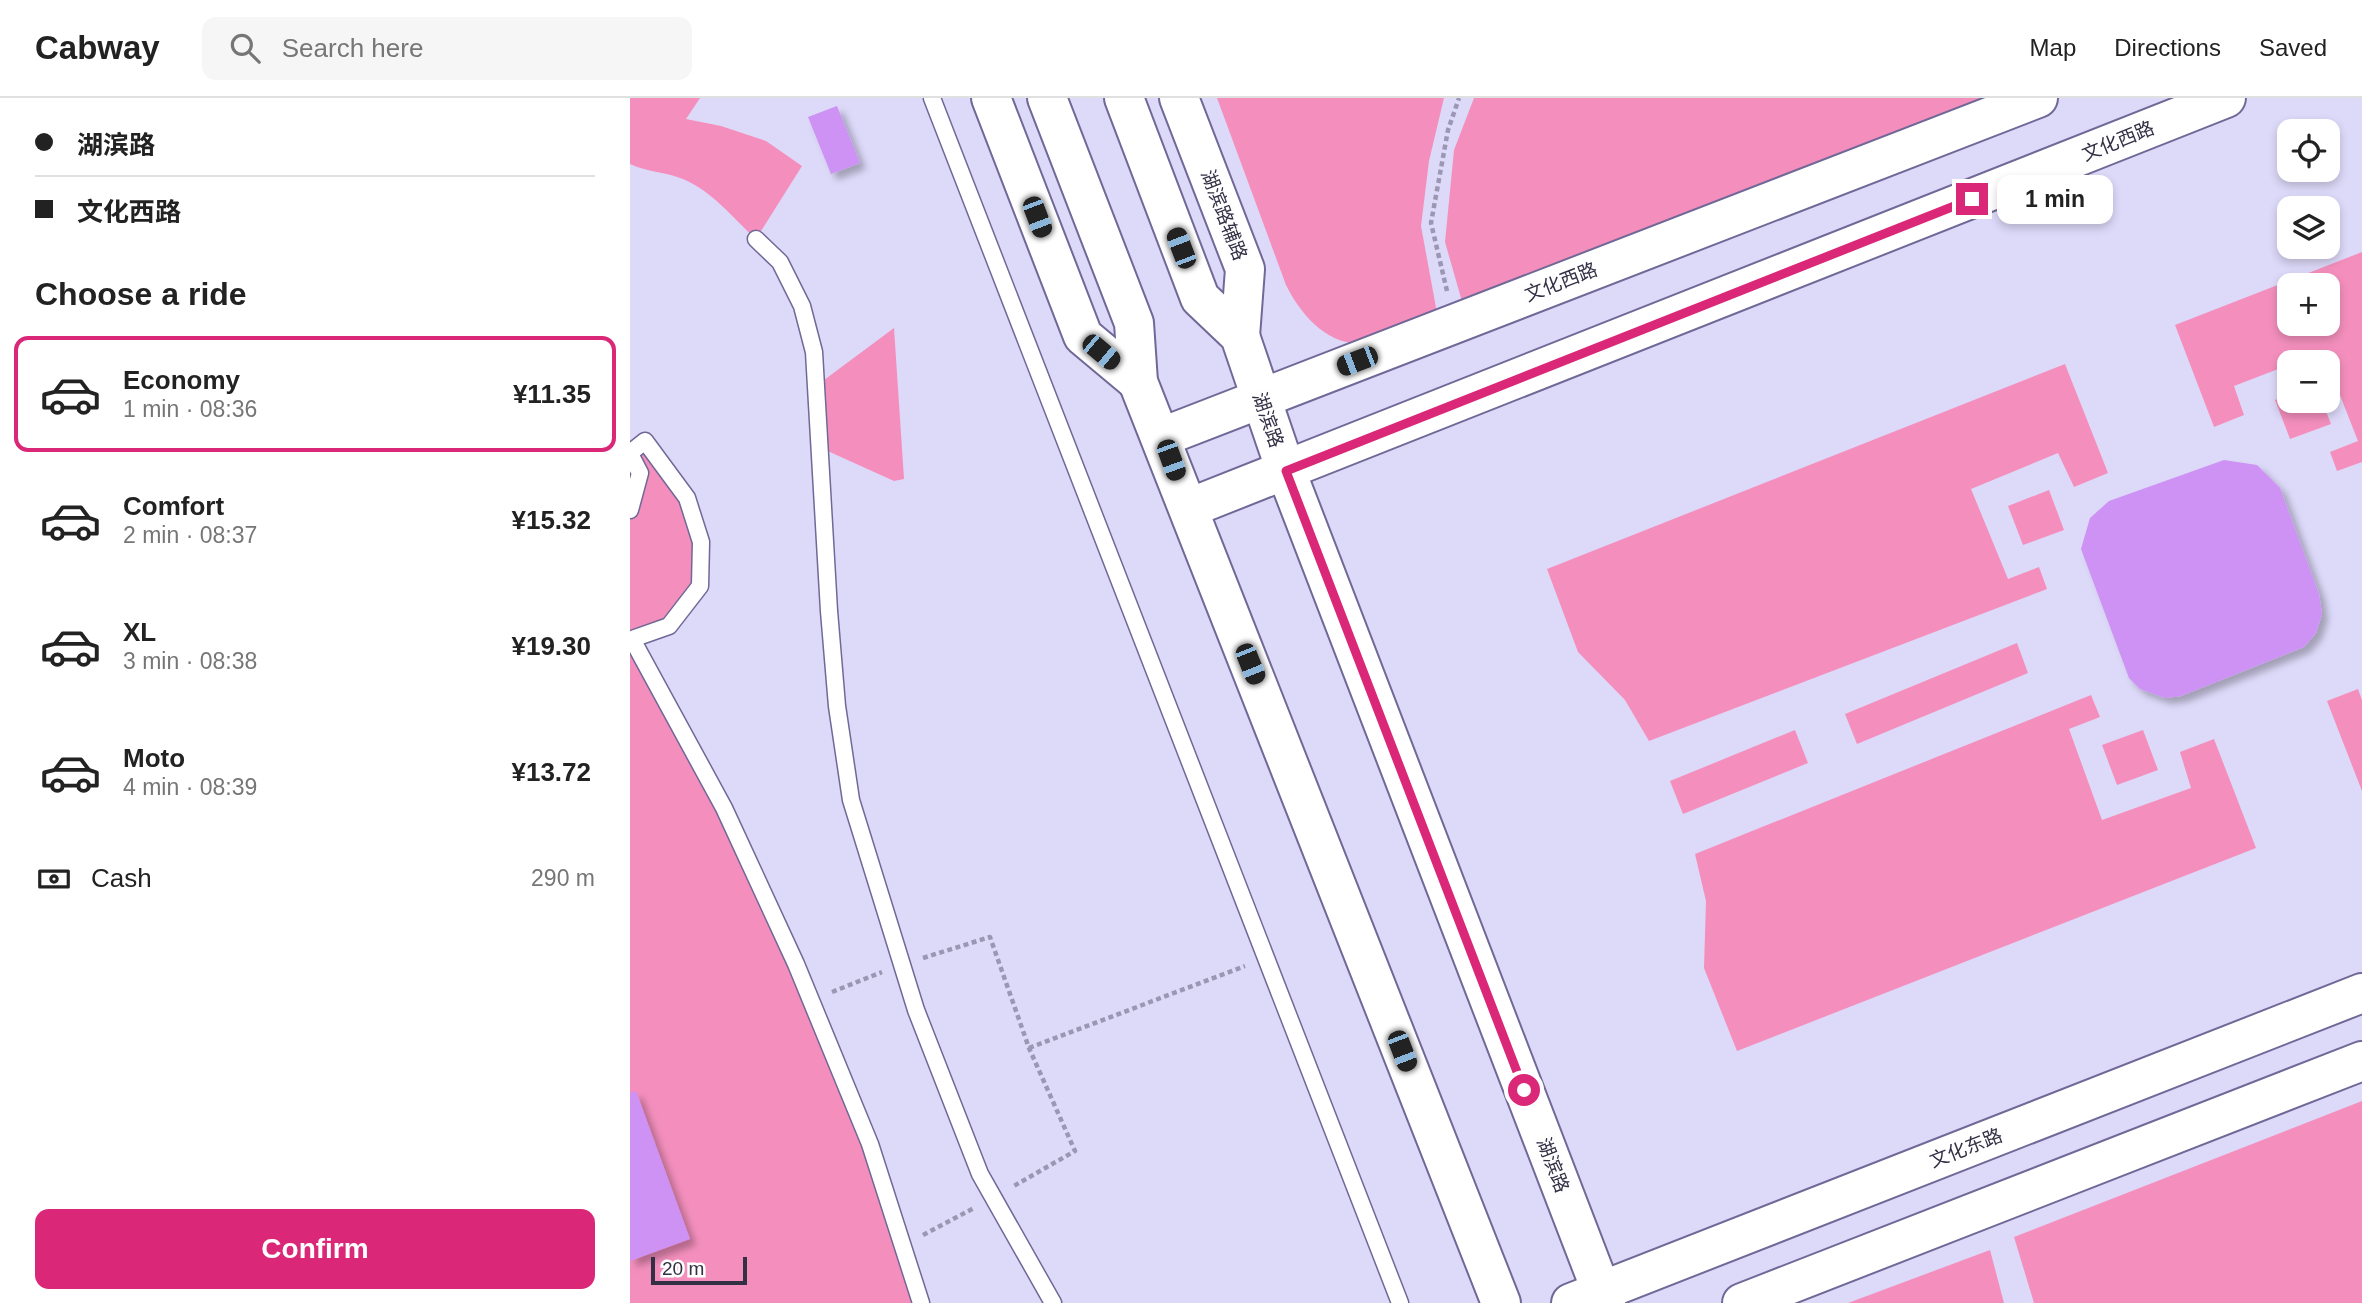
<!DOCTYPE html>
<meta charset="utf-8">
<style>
:root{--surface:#fff;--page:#f6f6f6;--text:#222;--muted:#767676;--line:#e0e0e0;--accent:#db2777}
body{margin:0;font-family:Helvetica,"Noto Sans SC",sans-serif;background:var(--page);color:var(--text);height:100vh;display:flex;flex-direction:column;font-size:26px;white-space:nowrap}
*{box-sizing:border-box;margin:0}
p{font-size:23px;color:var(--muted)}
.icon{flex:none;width:38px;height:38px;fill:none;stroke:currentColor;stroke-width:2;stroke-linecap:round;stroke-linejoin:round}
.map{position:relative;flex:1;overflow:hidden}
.drawer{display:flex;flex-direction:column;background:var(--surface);width:630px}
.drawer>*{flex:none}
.top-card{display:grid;align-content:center;height:154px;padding:0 35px;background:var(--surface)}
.tools{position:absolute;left:1647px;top:21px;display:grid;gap:14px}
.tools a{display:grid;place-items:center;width:63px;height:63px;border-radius:14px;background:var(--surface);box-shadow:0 4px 10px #0003;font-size:35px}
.scale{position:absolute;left:21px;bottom:18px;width:96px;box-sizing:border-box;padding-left:7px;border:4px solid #332f44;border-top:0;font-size:19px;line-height:24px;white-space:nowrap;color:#332f44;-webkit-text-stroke:5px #fefefe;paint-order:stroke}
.end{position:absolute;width:32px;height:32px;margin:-16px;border:9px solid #db2777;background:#fff;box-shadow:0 0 0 4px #fff}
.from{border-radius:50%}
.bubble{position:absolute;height:49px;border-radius:14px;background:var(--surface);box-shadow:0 4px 10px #0003;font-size:23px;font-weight:600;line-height:49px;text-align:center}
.car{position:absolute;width:21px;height:42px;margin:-21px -10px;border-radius:9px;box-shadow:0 0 5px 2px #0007;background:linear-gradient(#222 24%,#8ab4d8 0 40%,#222 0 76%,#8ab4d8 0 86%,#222 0)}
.top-card b{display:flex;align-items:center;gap:24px;height:66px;font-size:26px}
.top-card b+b{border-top:2px solid var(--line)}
.top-card i{width:18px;height:18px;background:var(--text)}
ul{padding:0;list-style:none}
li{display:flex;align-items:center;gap:21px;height:116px;margin:0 14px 10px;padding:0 21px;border:4px solid transparent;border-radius:14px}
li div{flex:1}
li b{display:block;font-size:26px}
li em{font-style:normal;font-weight:600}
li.selected{border-color:var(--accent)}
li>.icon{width:63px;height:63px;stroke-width:1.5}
h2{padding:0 35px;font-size:32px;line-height:84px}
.pay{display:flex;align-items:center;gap:18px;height:77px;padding:0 35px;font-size:26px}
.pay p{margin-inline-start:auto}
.cta{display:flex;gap:14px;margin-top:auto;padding:14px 35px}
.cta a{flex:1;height:80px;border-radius:14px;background:var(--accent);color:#fff;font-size:28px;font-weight:600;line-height:80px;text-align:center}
header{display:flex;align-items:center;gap:42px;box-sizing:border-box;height:98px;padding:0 35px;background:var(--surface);border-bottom:2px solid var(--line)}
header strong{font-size:33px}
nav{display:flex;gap:38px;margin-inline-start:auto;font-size:24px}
.search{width:490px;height:63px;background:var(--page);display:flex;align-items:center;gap:18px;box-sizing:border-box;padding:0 24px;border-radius:14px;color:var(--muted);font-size:26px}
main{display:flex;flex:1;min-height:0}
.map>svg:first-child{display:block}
</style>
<header>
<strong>Cabway</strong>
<div class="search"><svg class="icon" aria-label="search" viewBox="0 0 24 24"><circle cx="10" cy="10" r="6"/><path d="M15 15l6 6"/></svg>Search here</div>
<nav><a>Map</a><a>Directions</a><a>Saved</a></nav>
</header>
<main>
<section class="drawer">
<div class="top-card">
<b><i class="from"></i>湖滨路</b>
<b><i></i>文化西路</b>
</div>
<h2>Choose a ride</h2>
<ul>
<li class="selected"><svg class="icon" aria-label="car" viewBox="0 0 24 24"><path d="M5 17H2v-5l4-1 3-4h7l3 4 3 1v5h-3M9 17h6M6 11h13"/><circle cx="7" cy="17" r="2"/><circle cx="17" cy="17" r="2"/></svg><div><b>Economy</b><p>1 min · 08:36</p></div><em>¥11.35</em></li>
<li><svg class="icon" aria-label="car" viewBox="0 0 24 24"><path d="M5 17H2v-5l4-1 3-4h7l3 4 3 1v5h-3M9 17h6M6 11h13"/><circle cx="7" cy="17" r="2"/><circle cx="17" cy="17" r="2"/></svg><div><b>Comfort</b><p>2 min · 08:37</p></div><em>¥15.32</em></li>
<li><svg class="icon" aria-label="car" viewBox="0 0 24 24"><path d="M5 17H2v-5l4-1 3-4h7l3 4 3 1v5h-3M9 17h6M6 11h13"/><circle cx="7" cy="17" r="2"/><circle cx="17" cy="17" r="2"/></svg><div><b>XL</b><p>3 min · 08:38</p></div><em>¥19.30</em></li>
<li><svg class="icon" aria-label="car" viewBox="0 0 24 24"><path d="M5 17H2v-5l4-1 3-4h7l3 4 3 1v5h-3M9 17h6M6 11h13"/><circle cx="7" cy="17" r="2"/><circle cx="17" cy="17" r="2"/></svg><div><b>Moto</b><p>4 min · 08:39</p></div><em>¥13.72</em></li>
</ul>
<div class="pay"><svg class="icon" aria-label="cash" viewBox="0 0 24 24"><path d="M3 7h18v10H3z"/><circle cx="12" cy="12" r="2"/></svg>Cash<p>290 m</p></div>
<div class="cta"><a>Confirm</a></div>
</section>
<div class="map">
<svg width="1732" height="1205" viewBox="0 0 1732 1205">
<defs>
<filter id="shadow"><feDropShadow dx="6" dy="6" stdDeviation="3.5" flood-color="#0004"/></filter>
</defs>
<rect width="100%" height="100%" fill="#ddd9f9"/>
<g fill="#f48fbd" fill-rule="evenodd">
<path d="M0,0H70L56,21L91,28L136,43L172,68L126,141C103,120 82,93 53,81C36,74 17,74 0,66Z"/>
<path d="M587,0H814L799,63L791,128L807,215C787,223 755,242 735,245C698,249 671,217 656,187Z"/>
<path d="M844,0H1368L833,207L815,144L824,52Z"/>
<path d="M1732,154V364L1707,373L1700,354L1728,343L1693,254L1604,288L1614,317L1584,329L1545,227ZM1659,187H1698V226H1659Z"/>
<path d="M264,230L274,381L264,383L191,350L186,288Z"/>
<path d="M1435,266L1478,375L1444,389L1428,355L1341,391L1378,481L1409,469L1417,491L1019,643L995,602L948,554L917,471Z"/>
<path d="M1659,296V303H1692L1701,326L1660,341L1645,302Z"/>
<path d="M15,343L57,400L70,488L39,528L3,540L166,866L291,1205H0V412L10,375L0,356Z"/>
<path d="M1419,392L1434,432L1393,447L1378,408Z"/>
<path d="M1387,545L1398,575L1227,646L1215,616Z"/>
<path d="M1728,591L1732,602V693L1697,603Z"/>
<path d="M1461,597L1470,619L1439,631L1472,722L1561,690L1550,654L1584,641L1626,750L1107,953L1074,870L1076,803L1065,756Z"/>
<path d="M1165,632L1178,665L1053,716L1040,683Z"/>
<path d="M1513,632L1528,672L1487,687L1472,647Z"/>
<path d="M1732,1003V1205H1404L1384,1139Z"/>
<path d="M1360,1152L1374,1205H1218Z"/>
</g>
<g fill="#ce91f4" filter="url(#shadow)">
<path d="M207,8L230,65L201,76L178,19Z"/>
<path d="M1594,362L1627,367L1650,390L1689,496L1692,516L1686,535L1674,549L1551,598L1535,600L1510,591L1499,580L1451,451L1460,420L1479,403Z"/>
<path d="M6,993L60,1141L0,1163V995Z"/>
</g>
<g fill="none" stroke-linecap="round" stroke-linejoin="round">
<defs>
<g id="lane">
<path d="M302,0L770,1205"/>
<path d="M126,141L150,164L172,208L184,254L199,513L207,608L221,702L286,912L350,1076L423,1205"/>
<path d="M0,355L15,343L57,400L71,444L70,488L39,528L2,541L94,710L166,866L240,1046L291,1205"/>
<path d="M0,356L10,375L0,412"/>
</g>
<g id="secondary">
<path d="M361,0L453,238L508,284"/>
<path d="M549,0L615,171L610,238"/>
<path d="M532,339L1408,0"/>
<path d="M559,410L1596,0"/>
<path d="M941,1205L1732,895"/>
<path d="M1112,1205L1732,963"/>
</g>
<g id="primary">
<path d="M417,0L504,225L508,284L871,1205"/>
<path d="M494,0L570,200L610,238L656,373L976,1205"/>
</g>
</defs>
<use href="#lane" stroke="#706897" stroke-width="19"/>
<use href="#secondary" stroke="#706897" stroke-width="42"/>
<use href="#primary" stroke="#706897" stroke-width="42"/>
<g stroke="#9b97b3" stroke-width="4.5" stroke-dasharray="5 3.5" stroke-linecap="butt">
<path d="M817,193L801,125L818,32L829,0"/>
<path d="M293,860L360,839L399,950L445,1053L382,1089"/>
<path d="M202,894L252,874"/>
<path d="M399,950L615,868"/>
<path d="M293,1137L344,1110"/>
</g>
<use href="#lane" stroke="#fff" stroke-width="16"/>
<use href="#secondary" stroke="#fff" stroke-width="38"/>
<use href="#primary" stroke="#fff" stroke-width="38"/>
</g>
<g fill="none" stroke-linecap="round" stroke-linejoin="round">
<path stroke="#db2777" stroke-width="9" d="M894,992L656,373L1342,101"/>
</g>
<g text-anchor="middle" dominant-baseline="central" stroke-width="7" stroke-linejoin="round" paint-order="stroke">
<g font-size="19" fill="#332f44" stroke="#fefefe">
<text transform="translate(1488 43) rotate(-22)">文化西路</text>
<text transform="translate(594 117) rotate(69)">湖滨路辅路</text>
<text transform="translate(931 184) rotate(-21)">文化西路</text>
<text transform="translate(638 322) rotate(71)">湖滨路</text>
<text transform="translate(1336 1050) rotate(-21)">文化东路</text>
<text transform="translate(923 1067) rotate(69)">湖滨路</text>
</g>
</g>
</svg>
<div class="tools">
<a><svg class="icon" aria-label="locate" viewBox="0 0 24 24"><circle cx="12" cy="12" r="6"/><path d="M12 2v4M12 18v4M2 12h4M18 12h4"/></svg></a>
<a><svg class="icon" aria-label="layers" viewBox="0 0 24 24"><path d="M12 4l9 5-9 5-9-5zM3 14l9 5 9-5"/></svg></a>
<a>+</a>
<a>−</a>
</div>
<div class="scale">20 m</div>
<i class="end from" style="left:894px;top:992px"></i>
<i class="end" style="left:1342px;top:101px"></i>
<div class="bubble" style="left:1367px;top:77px;width:116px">1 min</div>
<i class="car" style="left:407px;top:119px;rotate:159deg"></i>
<i class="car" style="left:551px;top:150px;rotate:339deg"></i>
<i class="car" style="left:471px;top:254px;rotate:130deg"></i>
<i class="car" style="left:727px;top:263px;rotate:249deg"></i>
<i class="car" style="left:541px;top:362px;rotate:160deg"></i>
<i class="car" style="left:620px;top:566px;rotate:158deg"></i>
<i class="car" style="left:772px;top:953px;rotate:159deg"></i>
</div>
</main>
